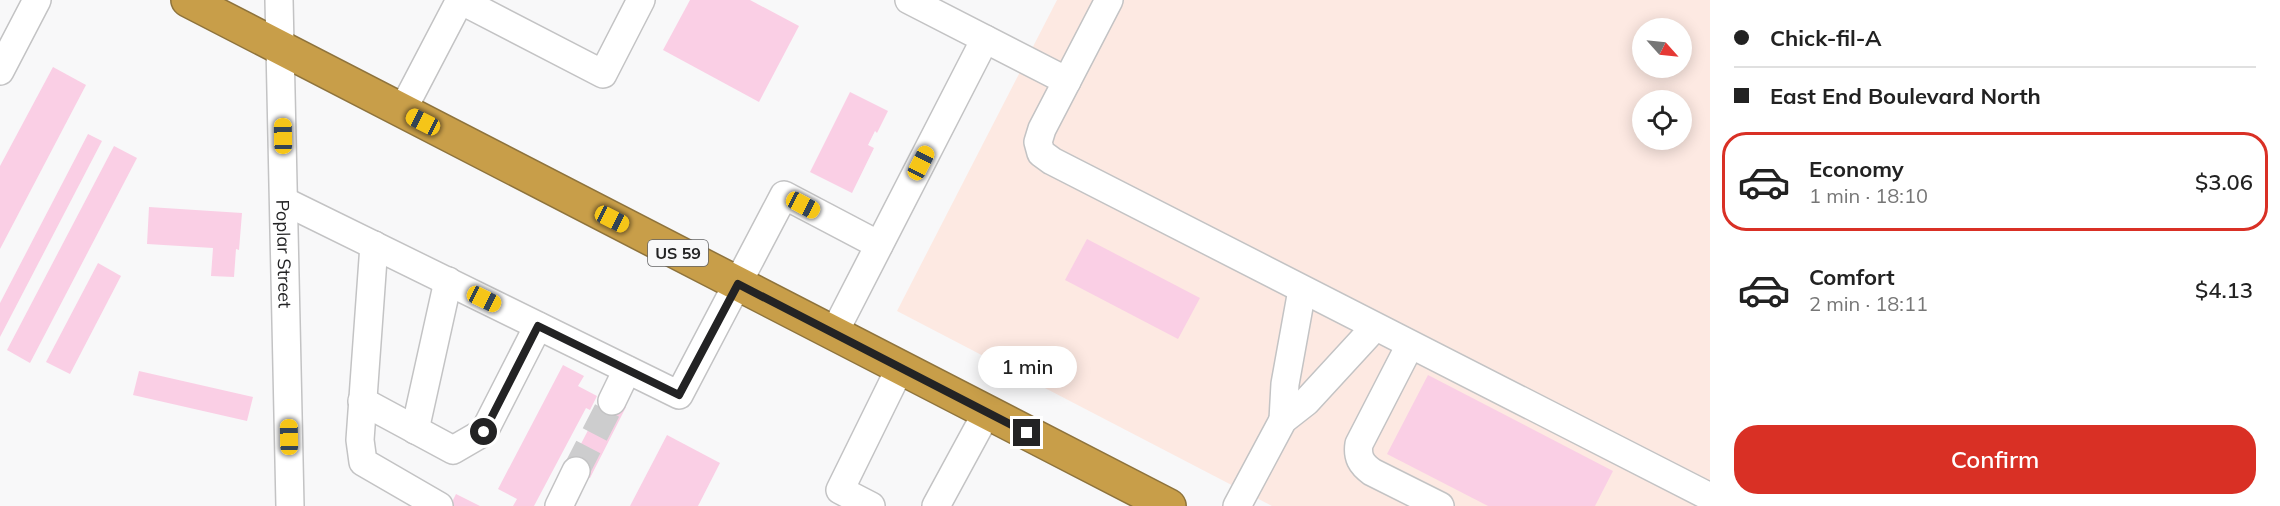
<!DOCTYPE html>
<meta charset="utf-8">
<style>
:root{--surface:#fff;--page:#f2f2f2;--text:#222;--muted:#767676;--line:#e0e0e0;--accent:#d93025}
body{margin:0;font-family:Mulish,sans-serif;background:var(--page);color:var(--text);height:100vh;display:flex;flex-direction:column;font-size:22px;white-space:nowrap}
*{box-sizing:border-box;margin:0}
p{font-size:20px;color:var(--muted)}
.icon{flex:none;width:33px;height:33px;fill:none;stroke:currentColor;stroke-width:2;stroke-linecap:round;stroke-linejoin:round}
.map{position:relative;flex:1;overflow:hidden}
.side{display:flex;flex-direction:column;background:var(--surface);width:570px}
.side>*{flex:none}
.banner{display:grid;align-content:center;height:132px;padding:0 24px;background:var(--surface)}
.needle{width:39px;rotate:117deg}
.controls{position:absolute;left:1632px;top:18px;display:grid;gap:12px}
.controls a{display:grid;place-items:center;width:60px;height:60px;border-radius:50%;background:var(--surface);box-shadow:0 3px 15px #0003;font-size:30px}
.end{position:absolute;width:27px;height:27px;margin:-14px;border:8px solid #232324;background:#fff;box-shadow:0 0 0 3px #fff}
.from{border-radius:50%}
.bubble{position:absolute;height:42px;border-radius:21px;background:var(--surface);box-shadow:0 3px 15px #0003;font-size:20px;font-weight:600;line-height:42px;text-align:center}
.car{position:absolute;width:18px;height:36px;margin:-18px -9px;border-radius:8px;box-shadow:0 0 4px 2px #0007;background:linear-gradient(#f5c518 24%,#345 0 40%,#f5c518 0 76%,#345 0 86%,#f5c518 0)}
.banner b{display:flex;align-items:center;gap:21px;height:57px;font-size:22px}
.banner b+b{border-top:2px solid var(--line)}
.banner i{width:15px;height:15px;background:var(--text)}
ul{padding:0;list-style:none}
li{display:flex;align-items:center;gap:18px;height:99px;margin:0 12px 9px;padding:0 12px;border:3px solid transparent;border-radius:24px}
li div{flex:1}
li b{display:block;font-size:22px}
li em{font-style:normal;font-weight:600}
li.selected{border-color:var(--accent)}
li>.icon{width:54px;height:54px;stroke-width:1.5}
.button{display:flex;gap:12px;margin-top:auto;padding:12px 24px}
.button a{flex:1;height:69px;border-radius:24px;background:var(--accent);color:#fff;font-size:24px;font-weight:600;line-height:69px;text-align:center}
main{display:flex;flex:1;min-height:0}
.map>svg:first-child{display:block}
</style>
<main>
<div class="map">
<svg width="1710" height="506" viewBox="0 0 1710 506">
<rect width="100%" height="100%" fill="#f8f8f9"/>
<path fill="#fde9e2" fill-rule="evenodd" d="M1057,0H1710V506H1272L897,311ZM1642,28H1682V68H1642ZM1642,100H1682V140H1642Z"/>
<g fill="#facfe5">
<path d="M690,0H750L799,26L759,102L663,50Z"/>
<path d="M53,67L86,85L0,249V166Z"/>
<path d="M850,92L888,111L877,133L875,131L868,145L874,148L852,193L810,172Z"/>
<path d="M88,134L102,141L0,337V303Z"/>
<path d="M114,146L137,158L30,363L7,350Z"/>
<path d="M149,207L242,213L239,250L236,249L234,277L211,276L213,248L147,244Z"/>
<path d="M1087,239L1200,298L1178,339L1065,280Z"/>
<path d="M98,263L121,276L70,374L46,362Z"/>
<path d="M563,365L584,376L578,386L597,396L590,410L586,408L534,506H513L517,499L498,489Z"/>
<path d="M139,371L253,397L247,421L133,395Z"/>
<path d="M1428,375L1613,471L1595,506H1488L1387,454Z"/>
<path d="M609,399L626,407L590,478L569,467L598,411L602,413Z"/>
<path d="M667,435L720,463L698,506H630Z"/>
<path d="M456,494L480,506H450Z"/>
</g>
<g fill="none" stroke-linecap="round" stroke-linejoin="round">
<path stroke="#cdcdce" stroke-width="27" stroke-dasharray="27 14" stroke-linecap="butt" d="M576,471L612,401"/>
<defs>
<g id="minor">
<path id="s1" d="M279,0L290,506"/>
<path d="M909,0L1067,81"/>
<path d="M1109,0L1042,129L1038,142L1041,153L1052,161L1710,497"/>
<path d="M0,71L37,0"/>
<path d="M402,111L460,0L603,74L641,0"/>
<path d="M284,201L679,395L784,195L879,245"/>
<path d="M374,245L360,440L363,462L439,506"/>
<path d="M834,333L985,39"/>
<path d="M1410,345L1359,444C1357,457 1361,464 1372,472L1440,506"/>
<path d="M362,401L453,450L484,432L538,326"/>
<path d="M612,401L627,370"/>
<path d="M1283,420L1285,384L1302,290"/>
<path d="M415,430L448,281"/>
<path d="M559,506L576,471"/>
<path d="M871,506L840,490L900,368"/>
<path d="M936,506L987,412"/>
<path d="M1237,506L1283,420L1306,402L1375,327"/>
</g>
<path id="highway" d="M188,0L1169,506"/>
</defs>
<use href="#minor" stroke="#c3c3c4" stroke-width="30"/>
<use href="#highway" stroke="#8e733c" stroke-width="36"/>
<use href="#minor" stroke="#fff" stroke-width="27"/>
<use href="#highway" stroke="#c89e49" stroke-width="33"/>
</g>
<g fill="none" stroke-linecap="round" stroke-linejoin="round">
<path stroke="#232324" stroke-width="8" d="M484,432L538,326L679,395L738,284L1027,433"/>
</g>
<g text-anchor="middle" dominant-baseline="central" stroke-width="4.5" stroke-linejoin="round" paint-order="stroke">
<rect fill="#f8f8f9" stroke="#636364" stroke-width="1.5" x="648" y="240" width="60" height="26" rx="4.5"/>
<g font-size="16" font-weight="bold" fill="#232324">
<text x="678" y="253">US 59</text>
</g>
<g font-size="18" fill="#232324" stroke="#f8f8f9">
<text stroke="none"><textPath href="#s1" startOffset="254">Poplar Street</textPath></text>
</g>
</g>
</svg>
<div class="controls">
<a><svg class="needle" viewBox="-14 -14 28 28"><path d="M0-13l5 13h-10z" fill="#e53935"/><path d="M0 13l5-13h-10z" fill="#767676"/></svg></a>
<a><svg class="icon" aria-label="locate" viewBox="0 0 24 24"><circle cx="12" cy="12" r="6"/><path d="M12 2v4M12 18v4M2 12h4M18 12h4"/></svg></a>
</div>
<i class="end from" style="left:484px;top:432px"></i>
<i class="end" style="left:1027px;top:433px"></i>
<div class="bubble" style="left:978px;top:346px;width:99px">1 min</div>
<i class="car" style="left:423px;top:122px;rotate:297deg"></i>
<i class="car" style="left:283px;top:136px;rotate:359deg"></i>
<i class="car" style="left:921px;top:163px;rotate:27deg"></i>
<i class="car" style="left:803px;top:205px;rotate:118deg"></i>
<i class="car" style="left:612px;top:219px;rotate:117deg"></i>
<i class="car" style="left:484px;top:299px;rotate:116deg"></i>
<i class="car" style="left:289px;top:437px;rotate:359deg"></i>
</div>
<section class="side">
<div class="banner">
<b><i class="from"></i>Chick-fil-A</b>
<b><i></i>East End Boulevard North</b>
</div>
<ul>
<li class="selected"><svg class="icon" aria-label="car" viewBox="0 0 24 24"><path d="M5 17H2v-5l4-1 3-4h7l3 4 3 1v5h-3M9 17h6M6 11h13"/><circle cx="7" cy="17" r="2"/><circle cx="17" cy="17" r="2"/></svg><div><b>Economy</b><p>1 min · 18:10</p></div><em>$3.06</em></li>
<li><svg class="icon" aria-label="car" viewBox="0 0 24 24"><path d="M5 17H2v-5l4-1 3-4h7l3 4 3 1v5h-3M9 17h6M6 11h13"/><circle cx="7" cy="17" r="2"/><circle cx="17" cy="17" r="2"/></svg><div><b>Comfort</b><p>2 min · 18:11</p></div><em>$4.13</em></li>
</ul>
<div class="button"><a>Confirm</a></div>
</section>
</main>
